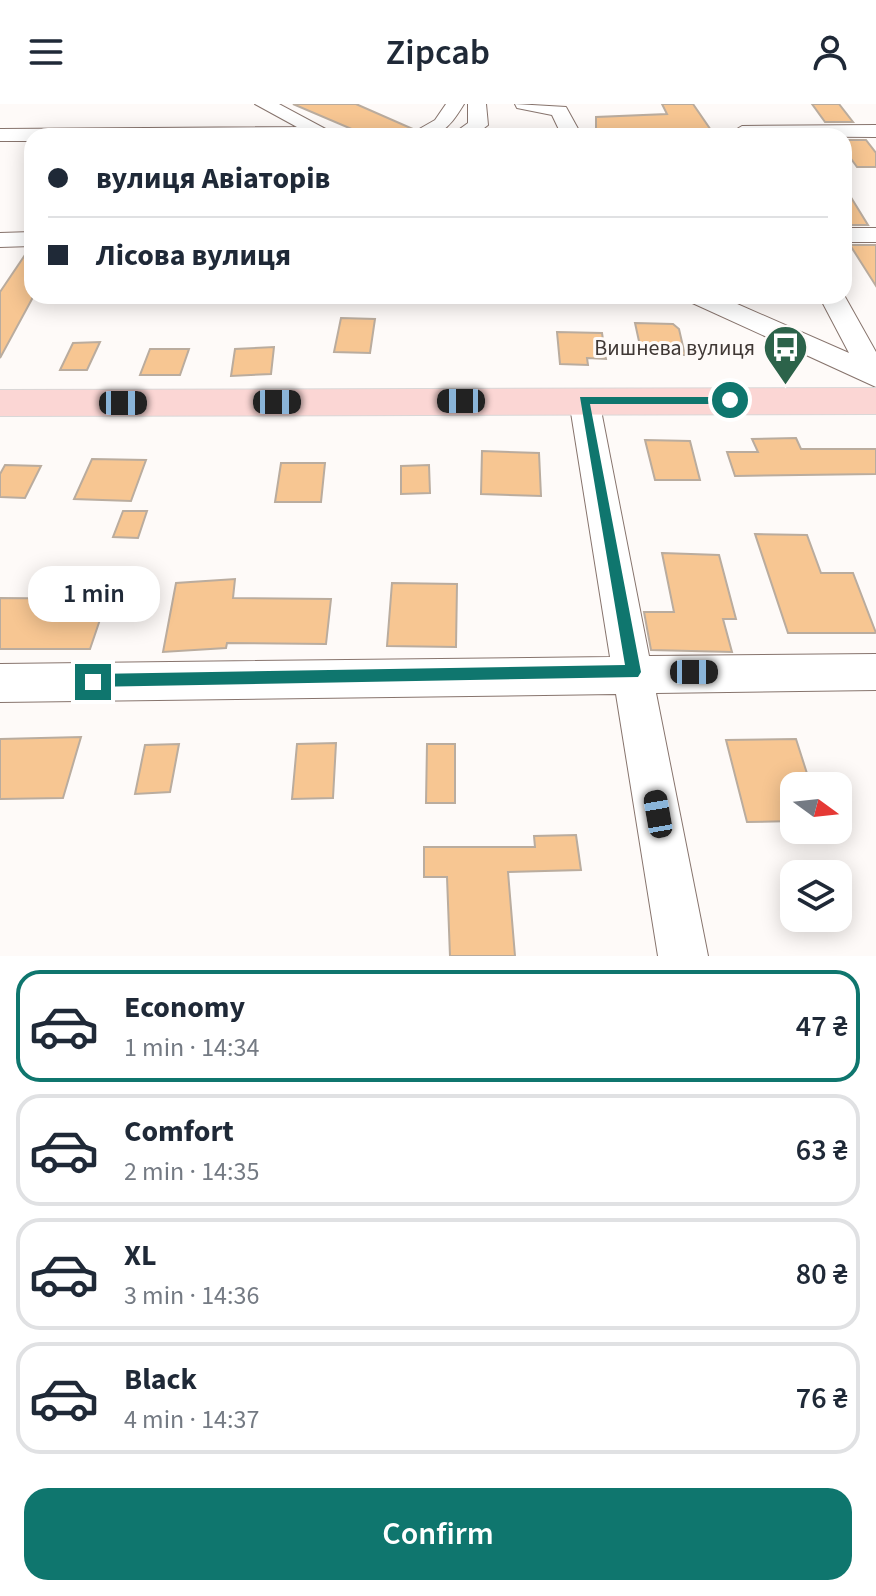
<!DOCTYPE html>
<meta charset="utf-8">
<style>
:root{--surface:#fff;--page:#f6f6f7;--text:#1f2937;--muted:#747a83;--line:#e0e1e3;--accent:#0f766e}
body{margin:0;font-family:"Source Sans 3",sans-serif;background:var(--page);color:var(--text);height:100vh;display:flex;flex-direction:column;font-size:30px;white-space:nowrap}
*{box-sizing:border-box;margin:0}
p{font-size:26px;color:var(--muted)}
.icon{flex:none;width:44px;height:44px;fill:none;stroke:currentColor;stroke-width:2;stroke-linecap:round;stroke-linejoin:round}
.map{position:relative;height:852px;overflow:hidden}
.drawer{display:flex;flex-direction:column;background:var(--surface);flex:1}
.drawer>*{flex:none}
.guide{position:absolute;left:24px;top:24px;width:828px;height:176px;border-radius:24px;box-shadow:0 4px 20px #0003;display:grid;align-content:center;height:176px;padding:0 24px;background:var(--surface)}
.needle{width:52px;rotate:105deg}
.tools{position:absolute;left:780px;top:668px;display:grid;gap:16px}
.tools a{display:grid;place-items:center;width:72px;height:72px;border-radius:16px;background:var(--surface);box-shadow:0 4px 20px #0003;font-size:40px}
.end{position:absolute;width:36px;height:36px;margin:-18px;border:10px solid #0f766e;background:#fff;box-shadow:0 0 0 4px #fff}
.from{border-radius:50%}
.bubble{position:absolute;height:56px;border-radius:24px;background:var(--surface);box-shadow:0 4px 20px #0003;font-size:26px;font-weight:600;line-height:56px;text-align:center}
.car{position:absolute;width:24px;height:48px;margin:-24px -12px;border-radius:10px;box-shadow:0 0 6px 2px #0007;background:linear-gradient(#222 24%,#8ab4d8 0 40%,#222 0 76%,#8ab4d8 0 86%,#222 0)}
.guide b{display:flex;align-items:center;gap:28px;height:76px;font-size:30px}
.guide b+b{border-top:2px solid var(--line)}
.guide i{width:20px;height:20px;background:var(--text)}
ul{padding:14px 0 0;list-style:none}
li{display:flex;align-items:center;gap:24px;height:112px;margin:0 16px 12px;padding:0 8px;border:4px solid var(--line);border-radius:24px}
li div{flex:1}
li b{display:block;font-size:30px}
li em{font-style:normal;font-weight:600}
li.selected{border-color:var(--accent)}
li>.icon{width:72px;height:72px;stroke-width:1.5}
.button{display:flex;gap:16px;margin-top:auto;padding:16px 24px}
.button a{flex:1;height:92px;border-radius:24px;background:var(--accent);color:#fff;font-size:32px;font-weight:600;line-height:92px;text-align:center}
header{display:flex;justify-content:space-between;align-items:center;height:104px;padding:0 24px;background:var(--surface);font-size:36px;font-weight:600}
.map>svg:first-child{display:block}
</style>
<header><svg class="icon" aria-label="menu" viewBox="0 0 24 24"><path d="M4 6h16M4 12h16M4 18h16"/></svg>Zipcab<svg class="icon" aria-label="person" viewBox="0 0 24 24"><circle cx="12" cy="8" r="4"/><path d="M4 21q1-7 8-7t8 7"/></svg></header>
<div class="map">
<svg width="876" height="852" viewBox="0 0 876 852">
<rect width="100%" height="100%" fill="#fefaf8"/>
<g fill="#f7c692" stroke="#baac9e" stroke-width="2">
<path d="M293,0H356L413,25L404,32H368Z"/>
<path d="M662,0H693L715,32H596V13L667,10Z"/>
<path d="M812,0H839L853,18H825Z"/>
<path d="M844,36H866L876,49V63H857L844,45Z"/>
<path d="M844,82L868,121H844Z"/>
<path d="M850,141H876V182Z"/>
<path d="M29,145H32V195L0,254V188Z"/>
<path d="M341,214L375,215L370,249L334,248Z"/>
<path d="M635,219L673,220L679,225L685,251H642Z"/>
<path d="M557,228L602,229L606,255L587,254L588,261L560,260Z"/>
<path d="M100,238L87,266H60L73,239Z"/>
<path d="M274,243L271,270L231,272L235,245Z"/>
<path d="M150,245H189L180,271H140Z"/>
<path d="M796,334L801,345H876V370L735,372L727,348H758L752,335Z"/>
<path d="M645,336L690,337L700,376H655Z"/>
<path d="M482,347L539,349L541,392L481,390Z"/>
<path d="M92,355L146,356L131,397L74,395Z"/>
<path d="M281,359H325L321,398H275Z"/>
<path d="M5,361L41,362L25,394L0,393V370Z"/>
<path d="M429,361L430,389L401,390V362Z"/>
<path d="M123,407H147L138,434L113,433Z"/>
<path d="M755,430L807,431L821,469H853L876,529H788Z"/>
<path d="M662,449L719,451L736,515H723L732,548L651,546L644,508H674Z"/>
<path d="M235,475L233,494L331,495L326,540L227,539L226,544L163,548L176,479Z"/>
<path d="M392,479L457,480L456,543L387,542Z"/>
<path d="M0,494L107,495L90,545H0Z"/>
<path d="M81,633L63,694L0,695V635Z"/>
<path d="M796,635L811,682H794V717L747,718L726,636Z"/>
<path d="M336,639L333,694L292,695L297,640Z"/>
<path d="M179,640L170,688L135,690L145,641Z"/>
<path d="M427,640H455V699H426Z"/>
<path d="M576,731L581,766L508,768L515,852H450L447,773H424V743H535L534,732Z"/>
</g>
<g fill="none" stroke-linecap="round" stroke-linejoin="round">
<defs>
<g id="minor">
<path d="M255,0H279L333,29L331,32H32V37H0V25L297,23Z"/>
<path d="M446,0H464C446,29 441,32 407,32L435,16Z"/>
<path d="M468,0H486L488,21L474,32H450L468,19Z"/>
<path d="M515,0L566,3L582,32H562L552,11L517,4Z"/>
<path d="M876,21V33L735,32L732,28L742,22Z"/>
<rect x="844" y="124" width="32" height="14"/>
<path d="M32,128V142L0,143V129Z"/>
<path d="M844,191L876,248V283L688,197L684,192H719L849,249L819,192Z"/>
<path d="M584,286L594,289L599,296L649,552L876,550V586L656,589L708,852H658L616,590L0,598V560L610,553L569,296L574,289Z"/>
</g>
<path id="major" d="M876,284V310L0,312V286Z"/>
</defs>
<use href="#minor" stroke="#87746d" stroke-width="2"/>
<use href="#major" stroke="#d9d7d7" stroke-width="2"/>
<use href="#minor" fill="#fff" fill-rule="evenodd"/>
<use href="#major" fill="#fbd6d4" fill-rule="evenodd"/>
</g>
<path fill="#0f766e" d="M580,293H730L736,296L730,300H590L641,568L638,573L88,583V573L93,570L625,561Z"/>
<defs>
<symbol id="bus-pin" viewBox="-11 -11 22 30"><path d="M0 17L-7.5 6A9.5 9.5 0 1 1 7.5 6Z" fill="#2c634a" stroke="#fefaf8"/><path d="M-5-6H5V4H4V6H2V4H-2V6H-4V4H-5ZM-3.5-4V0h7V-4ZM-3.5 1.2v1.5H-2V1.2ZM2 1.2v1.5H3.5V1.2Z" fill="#fff"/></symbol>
</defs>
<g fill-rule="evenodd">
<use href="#bus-pin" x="760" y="218" width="51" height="69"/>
</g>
<g text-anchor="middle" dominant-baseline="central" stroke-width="6" stroke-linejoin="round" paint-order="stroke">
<g font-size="22" fill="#403835" stroke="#fefaf8" text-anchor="end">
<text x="755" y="244">Вишнева вулиця</text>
</g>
</g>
</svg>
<div class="tools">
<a><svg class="needle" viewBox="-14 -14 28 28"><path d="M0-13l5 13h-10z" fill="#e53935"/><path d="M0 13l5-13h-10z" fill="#747a83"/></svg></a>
<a><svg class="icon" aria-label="layers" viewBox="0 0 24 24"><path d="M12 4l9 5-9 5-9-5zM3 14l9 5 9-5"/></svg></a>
</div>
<i class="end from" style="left:730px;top:296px"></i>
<i class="end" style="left:93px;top:578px"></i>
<div class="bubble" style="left:28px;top:462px;width:132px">1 min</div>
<i class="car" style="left:461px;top:297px;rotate:270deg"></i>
<i class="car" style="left:277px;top:298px;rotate:90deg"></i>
<i class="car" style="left:123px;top:299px;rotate:90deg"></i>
<i class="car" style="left:694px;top:568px;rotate:90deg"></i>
<i class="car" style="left:658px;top:710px;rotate:350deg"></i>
<div class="guide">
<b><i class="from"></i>вулиця Авіаторів</b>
<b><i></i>Лісова вулиця</b>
</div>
</div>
<section class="drawer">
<ul>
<li class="selected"><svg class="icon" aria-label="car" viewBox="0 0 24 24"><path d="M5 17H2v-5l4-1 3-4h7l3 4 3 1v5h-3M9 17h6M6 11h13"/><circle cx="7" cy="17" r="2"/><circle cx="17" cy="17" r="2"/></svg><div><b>Economy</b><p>1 min · 14:34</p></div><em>47 ₴</em></li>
<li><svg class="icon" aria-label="car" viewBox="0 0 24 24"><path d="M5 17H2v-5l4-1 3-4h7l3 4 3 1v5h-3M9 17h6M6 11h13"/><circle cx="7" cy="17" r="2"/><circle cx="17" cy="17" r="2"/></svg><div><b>Comfort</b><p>2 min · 14:35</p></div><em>63 ₴</em></li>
<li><svg class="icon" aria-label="car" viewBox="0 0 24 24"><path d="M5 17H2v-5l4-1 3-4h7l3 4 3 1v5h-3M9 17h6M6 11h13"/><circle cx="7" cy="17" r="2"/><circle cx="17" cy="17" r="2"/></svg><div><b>XL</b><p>3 min · 14:36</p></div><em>80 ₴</em></li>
<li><svg class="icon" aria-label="car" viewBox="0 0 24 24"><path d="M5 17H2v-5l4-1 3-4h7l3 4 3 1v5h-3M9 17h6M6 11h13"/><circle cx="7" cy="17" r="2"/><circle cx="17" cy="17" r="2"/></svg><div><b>Black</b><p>4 min · 14:37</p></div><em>76 ₴</em></li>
</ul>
<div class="button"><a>Confirm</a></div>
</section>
